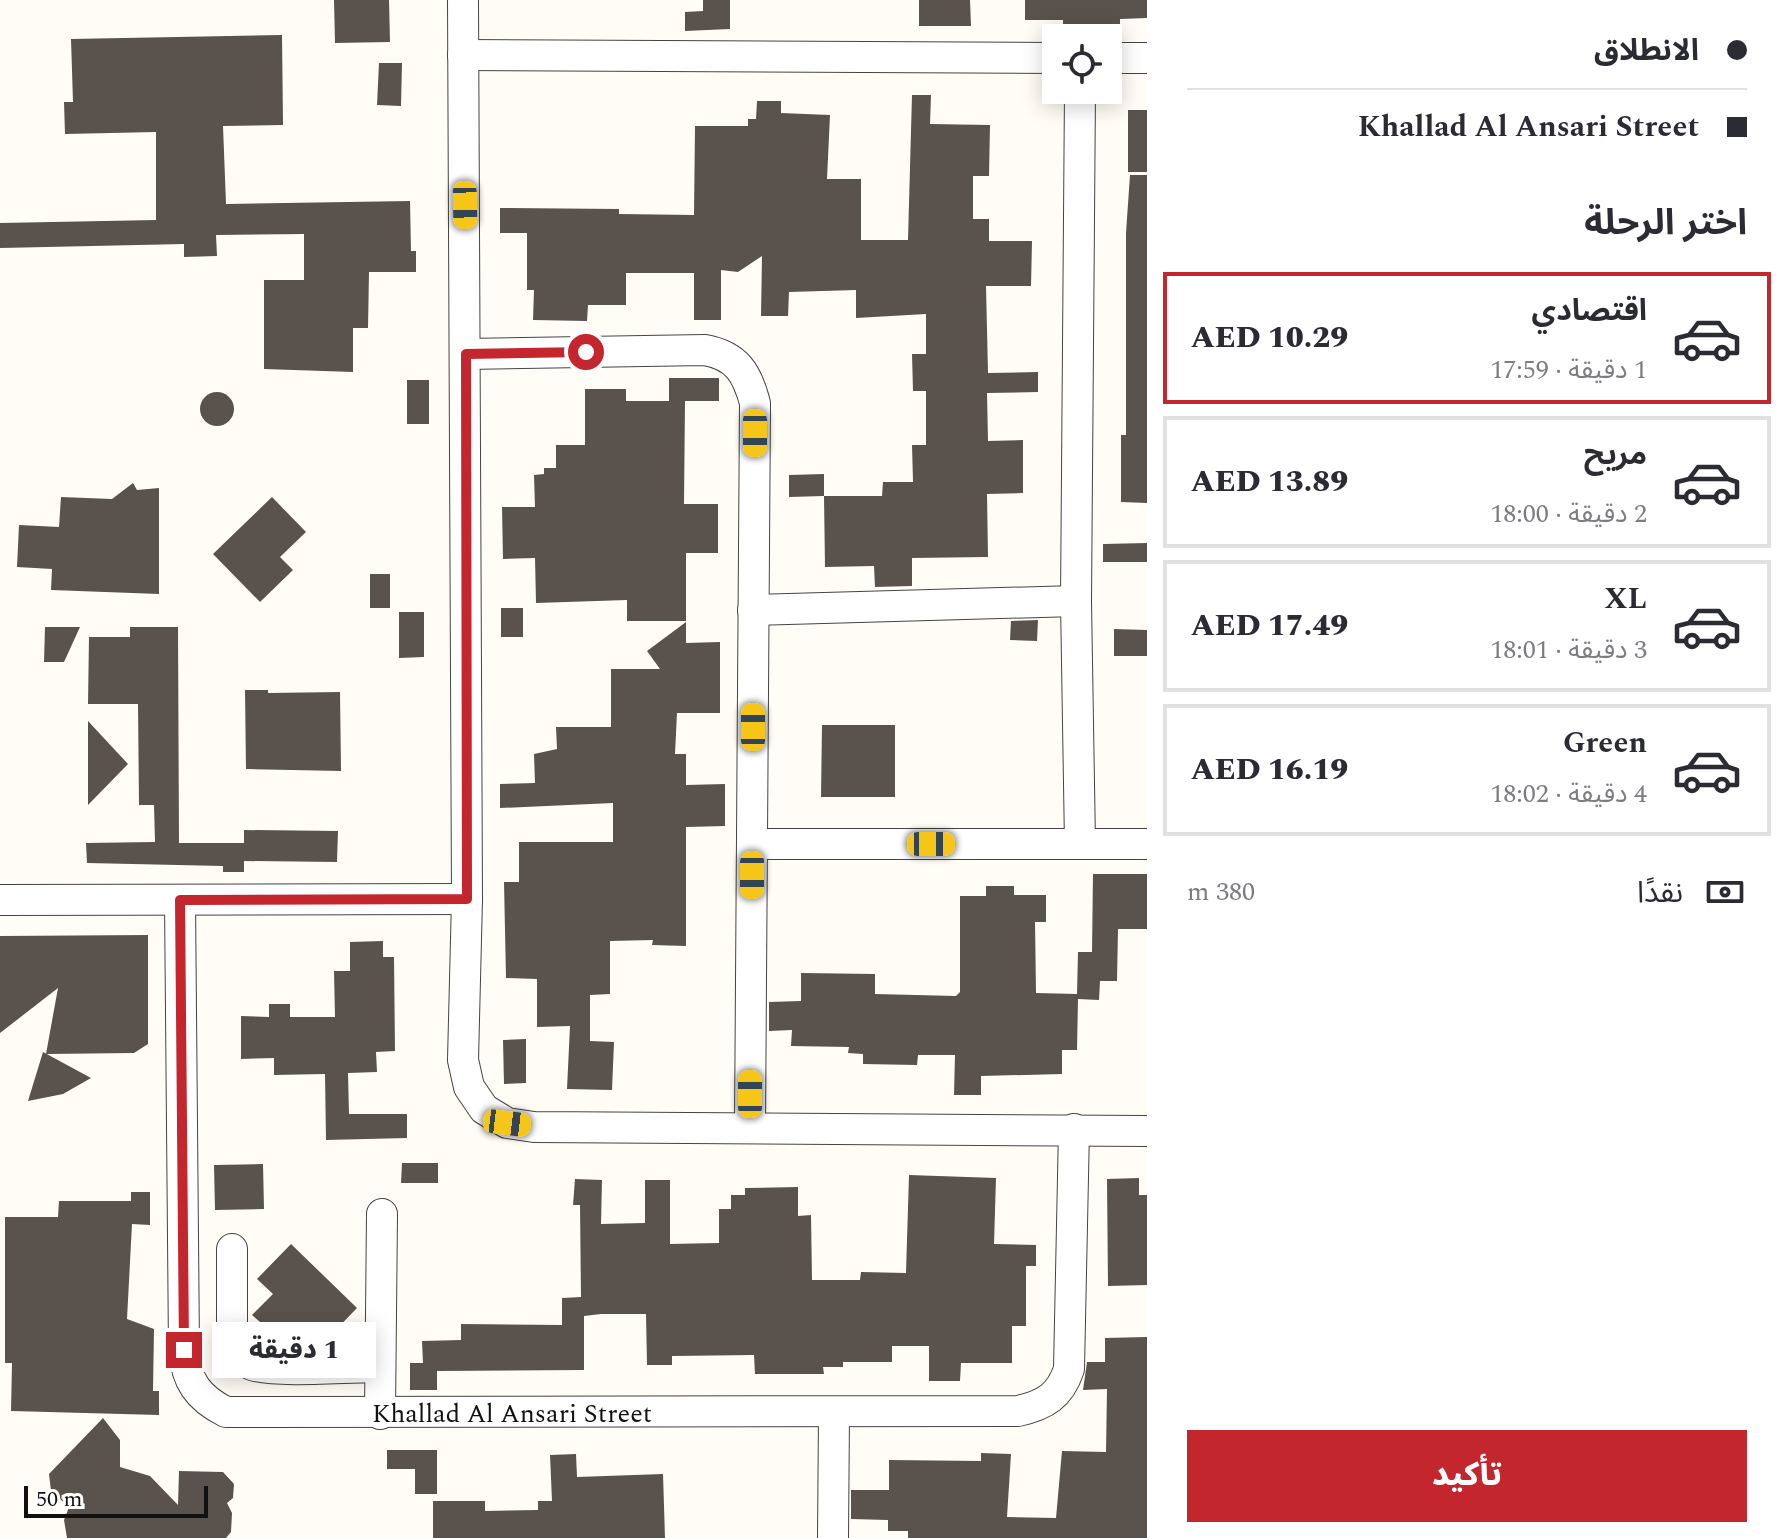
<!DOCTYPE html>
<html lang="ar">
<meta charset="utf-8">
<style>
:root{--surface:#fff;--page:#f7f7f7;--text:#2b2b33;--muted:#7c7c81;--line:#e1e1e2;--accent:#c4262e}
body{margin:0;font-family:Spectral,"Noto Sans Arabic",serif;background:var(--page);color:var(--text);direction:rtl;height:100vh;display:flex;flex-direction:column;font-size:30px;white-space:nowrap}
*{box-sizing:border-box;margin:0}
p{font-size:26px;color:var(--muted)}
.icon{flex:none;width:44px;height:44px;fill:none;stroke:currentColor;stroke-width:2;stroke-linecap:round;stroke-linejoin:round}
.map{position:relative;flex:1;overflow:hidden;direction:ltr}
.drawer{display:flex;flex-direction:column;background:var(--surface);width:640px}
.drawer>*{flex:none}
.hud{display:grid;align-content:center;height:176px;padding:0 40px;background:var(--surface)}
.tools{position:absolute;left:1042px;top:24px;display:grid;gap:16px}
.tools a{display:grid;place-items:center;width:80px;height:80px;border-radius:0px;background:var(--surface);box-shadow:0 4px 20px #0003;font-size:40px}
.scale{position:absolute;left:24px;bottom:20px;width:184px;box-sizing:border-box;padding-left:8px;border:4px solid #111;border-top:0;font-size:22px;line-height:28px;white-space:nowrap;color:#111;-webkit-text-stroke:6px #fff;paint-order:stroke}
.end{position:absolute;width:36px;height:36px;margin:-18px;border:10px solid #c4262e;background:#fff;box-shadow:0 0 0 4px #fff}
.from{border-radius:50%}
.bubble{position:absolute;height:56px;border-radius:0px;background:var(--surface);box-shadow:0 4px 20px #0003;font-size:26px;font-weight:800;line-height:56px;text-align:center;direction:rtl}
.car{position:absolute;width:24px;height:48px;margin:-24px -12px;border-radius:10px;box-shadow:0 0 6px 2px #0007;background:linear-gradient(#f5c518 24%,#345 0 40%,#f5c518 0 76%,#345 0 86%,#f5c518 0)}
.hud b{display:flex;align-items:center;gap:28px;height:76px;font-size:30px}
.hud b+b{border-top:2px solid var(--line)}
.hud i{width:20px;height:20px;background:var(--text)}
ul{padding:0;list-style:none}
li{display:flex;align-items:center;gap:24px;height:132px;margin:0 16px 12px;padding:0 24px;border:4px solid var(--line);border-radius:0px}
li div{flex:1}
li b{display:block;font-size:30px}
li em{font-style:normal;font-weight:800}
li.current{border-color:var(--accent)}
li>.icon{width:72px;height:72px;stroke-width:1.5}
h2{padding:0 40px;font-size:36px;line-height:96px}
.pay{display:flex;align-items:center;gap:20px;height:88px;padding:0 40px;font-size:30px}
.pay p{margin-inline-start:auto}
.primary-button{display:flex;gap:16px;margin-top:auto;padding:16px 40px}
.primary-button a{flex:1;height:92px;border-radius:0px;background:var(--accent);color:#fff;font-size:32px;font-weight:800;line-height:92px;text-align:center}
main{display:flex;flex:1;min-height:0}
.map>svg:first-child{display:block}
</style>
<main>
<section class="drawer">
<div class="hud">
<b><i class="from"></i>الانطلاق</b>
<b><i></i>Khallad Al Ansari Street</b>
</div>
<h2>اختر الرحلة</h2>
<ul>
<li class="current"><svg class="icon" aria-label="car" viewBox="0 0 24 24"><path d="M5 17H2v-5l4-1 3-4h7l3 4 3 1v5h-3M9 17h6M6 11h13"/><circle cx="7" cy="17" r="2"/><circle cx="17" cy="17" r="2"/></svg><div><b>اقتصادي</b><p>1 دقيقة · 17:59</p></div><em>AED 10.29</em></li>
<li><svg class="icon" aria-label="car" viewBox="0 0 24 24"><path d="M5 17H2v-5l4-1 3-4h7l3 4 3 1v5h-3M9 17h6M6 11h13"/><circle cx="7" cy="17" r="2"/><circle cx="17" cy="17" r="2"/></svg><div><b>مريح</b><p>2 دقيقة · 18:00</p></div><em>AED 13.89</em></li>
<li><svg class="icon" aria-label="car" viewBox="0 0 24 24"><path d="M5 17H2v-5l4-1 3-4h7l3 4 3 1v5h-3M9 17h6M6 11h13"/><circle cx="7" cy="17" r="2"/><circle cx="17" cy="17" r="2"/></svg><div><b>XL</b><p>3 دقيقة · 18:01</p></div><em>AED 17.49</em></li>
<li><svg class="icon" aria-label="car" viewBox="0 0 24 24"><path d="M5 17H2v-5l4-1 3-4h7l3 4 3 1v5h-3M9 17h6M6 11h13"/><circle cx="7" cy="17" r="2"/><circle cx="17" cy="17" r="2"/></svg><div><b>Green</b><p>4 دقيقة · 18:02</p></div><em>AED 16.19</em></li>
</ul>
<div class="pay"><svg class="icon" aria-label="cash" viewBox="0 0 24 24"><path d="M3 7h18v10H3z"/><circle cx="12" cy="12" r="2"/></svg>نقدًا<p>380 m</p></div>
<div class="primary-button"><a>تأكيد</a></div>
</section>
<div class="map">
<svg width="1147" height="1538" viewBox="0 0 1147 1538">
<rect width="100%" height="100%" fill="#fffdf5"/>
<g fill="#5a524d">
<path d="M334,0H389L390,42L335,43Z"/>
<path d="M703,0H730V29L685,31V12L703,11Z"/>
<path d="M919,0H970L971,26H919Z"/>
<path d="M1025,0H1147V18L1120,19V28L1063,29V20H1025Z"/>
<path d="M282,35L283,125L223,126L226,204L410,201L411,251H416V272H369L368,328H353V372L264,369V280H304V234L216,235L217,256L184,257V244L0,248V223L156,220V132L65,134L64,102H73L71,39Z"/>
<path d="M379,63H402L401,106L377,105Z"/>
<path d="M912,95H931L930,124L990,125L989,176H973V219H989V241H1032L1031,286H986L988,373L1038,372V392L987,393L988,441L1023,440V493L987,494L988,557L912,558V586L875,587L874,566L825,567L824,496H882L883,482H913L912,445H926V391H913L912,354H926V314L856,318V290L789,292L788,316H761L762,256L738,272L721,270V320H694V273H626V305H588L587,321L533,320L534,290H527V233H500V208L619,209V214L694,215L695,126H748V119H756L757,101H781V113L830,115L827,179H861V240H908Z"/>
<rect x="1128" y="110" width="19" height="62"/>
<path d="M1130,175H1147V503L1121,502V435H1126V233Z"/>
<rect x="669" y="378" width="50" height="23"/>
<rect x="407" y="380" width="22" height="44"/>
<path d="M585,389H626V401H685L684,504H718V553H686V621H627V600L536,603L535,558L503,559L502,507H535L534,475L544,474V468H556V445H585Z"/>
<circle cx="217" cy="409" r="17"/>
<path d="M824,474V496L789,497V475Z"/>
<path d="M133,483L137,490L159,488V594L51,590L52,569L17,567L19,525L59,527L61,497L112,499Z"/>
<path d="M272,497L306,532L280,557L293,570L260,602L213,554Z"/>
<path d="M1147,543V562H1103V544Z"/>
<rect x="370" y="574" width="20" height="34"/>
<rect x="501" y="608" width="22" height="29"/>
<path d="M399,612H424V657L399,658Z"/>
<path d="M1038,620L1037,641L1010,640L1011,621Z"/>
<path d="M686,622V643L720,642V713H677L675,754H686V785L725,784V826L686,827V946L652,945L653,940L610,941V994L590,995V1041L614,1042L612,1090L567,1089L570,1026L537,1027V979L506,978L504,882H519V842H613V803L500,808V784L535,783L534,754L557,749L556,727H611V669H660L647,651Z"/>
<path d="M45,627H80L64,662H44Z"/>
<path d="M130,627H178L179,843H244V830L338,831L337,862L244,861V872H223V866L87,863L86,843L155,842L154,805H139L138,704H88L89,637H130Z"/>
<path d="M1114,629L1147,630V656H1114Z"/>
<path d="M245,690H268V693L340,692L341,771L246,769Z"/>
<path d="M88,721L128,764L88,805Z"/>
<path d="M822,725H895V797H821Z"/>
<path d="M1093,874H1147V929H1118L1117,981H1100L1099,1000L1078,999L1077,1050H1062V1074L981,1076V1095H954L955,1055H918L917,1065L863,1064V1054L848,1053L849,1047L791,1046L792,1030L769,1031V1002L801,1001V973L875,974V994L956,996L960,992V896H986V886H1014V895H1046V922H1035L1036,993L1077,994L1078,952H1092Z"/>
<path d="M148,935V1044L134,1053L46,1054L58,988L0,1033V936Z"/>
<path d="M383,941V957H394L395,1051L376,1052L377,1072L348,1073L349,1114H407V1138L326,1140L325,1074L274,1075V1058L241,1059V1016L269,1017V1004H290V1017H335L334,971H350V942Z"/>
<path d="M526,1039V1083L504,1084L503,1040Z"/>
<path d="M43,1052L91,1078L63,1094L28,1101Z"/>
<path d="M402,1163H438V1183H401Z"/>
<path d="M263,1164L264,1209L215,1210L214,1165Z"/>
<path d="M909,1175L996,1178L994,1244L1036,1245V1266H1026V1326H1012V1363H961L960,1381H929V1346H892V1362H843V1367H823L824,1374H755L754,1355L672,1356V1365H647L646,1314H601L584,1316V1370L437,1371V1390H410V1363H423L422,1341L461,1340V1324L562,1325V1298L581,1297L580,1205H573L575,1179L602,1180L601,1224L645,1223V1180H670V1244L719,1243V1209H731V1195H745V1188L798,1187V1216L811,1215L812,1280H860L861,1272L906,1273Z"/>
<path d="M1139,1178V1195H1147V1285L1108,1286L1107,1179Z"/>
<path d="M131,1192H150V1225L132,1224L127,1319L154,1329L153,1391H159V1415L11,1411L12,1363H5V1217H58L59,1201H131Z"/>
<path d="M291,1244L357,1308L324,1342L312,1331L293,1351L252,1315L273,1294L257,1279Z"/>
<path d="M1147,1337V1538H908V1531H888V1520L851,1519V1490H889V1460L981,1461V1453L1011,1454L1007,1517L1056,1518L1062,1451L1106,1452L1107,1389L1083,1390L1087,1362H1105V1338Z"/>
<path d="M103,1418L120,1440V1467L150,1476L178,1505L179,1471L223,1472L234,1484L233,1498L227,1503L232,1513L231,1532L226,1538H67L64,1520L69,1507L51,1491L49,1474Z"/>
<path d="M387,1450H437V1494H415V1469H387Z"/>
<path d="M576,1454L577,1477L663,1474L665,1538H433V1501H485V1511L538,1510V1501H552L550,1455Z"/>
</g>
<g fill="none" stroke-linecap="round" stroke-linejoin="round">
<defs>
<g id="minor">
<path d="M463,0L467,899L463,1060L469,1087L484,1109L507,1123L534,1127L1147,1131"/>
<path d="M463,55L1056,58"/>
<path d="M1108,58H1147"/>
<path d="M1080,90L1076,601L1080,844"/>
<path d="M466,354L705,350C737,356 747,373 755,403L750,1126"/>
<path d="M753,610L1076,601"/>
<path d="M752,844H1147"/>
<path d="M0,900L467,899"/>
<path d="M180,900L184,1350C186,1381 198,1398 226,1412L1018,1411C1045,1405 1060,1396 1069,1369L1074,1129"/>
<path d="M232,1249V1335C234,1349 238,1360 252,1365C272,1373 354,1367 380,1367"/>
<path d="M380,1414L382,1214"/>
<path d="M833,1538L834,1414"/>
</g>
</defs>
<use href="#minor" stroke="#444" stroke-width="32"/>
<use href="#minor" stroke="#fff" stroke-width="30"/>
</g>
<g fill="none" stroke-linecap="round" stroke-linejoin="round">
<path stroke="#c4262e" stroke-width="10" d="M184,1350L180,900L467,899L466,354L586,352"/>
</g>
<g text-anchor="middle" dominant-baseline="central" stroke-width="8" stroke-linejoin="round" paint-order="stroke">
<g font-size="26" fill="#111" stroke="#fff">
<text x="512" y="1414">Khallad Al Ansari Street</text>
</g>
</g>
</svg>
<div class="tools">
<a><svg class="icon" aria-label="locate" viewBox="0 0 24 24"><circle cx="12" cy="12" r="6"/><path d="M12 2v4M12 18v4M2 12h4M18 12h4"/></svg></a>
</div>
<div class="scale">50 m</div>
<i class="end from" style="left:586px;top:352px"></i>
<i class="end" style="left:184px;top:1350px"></i>
<div class="bubble" style="left:212px;top:1322px;width:164px">1 دقيقة</div>
<i class="car" style="left:465px;top:205px;rotate:179deg"></i>
<i class="car" style="left:755px;top:433px;rotate:180deg"></i>
<i class="car" style="left:753px;top:727px;rotate:0deg"></i>
<i class="car" style="left:931px;top:844px;rotate:90deg"></i>
<i class="car" style="left:752px;top:875px;rotate:180deg"></i>
<i class="car" style="left:750px;top:1094px;rotate:0deg"></i>
<i class="car" style="left:507px;top:1123px;rotate:97deg"></i>
</div>
</main>
